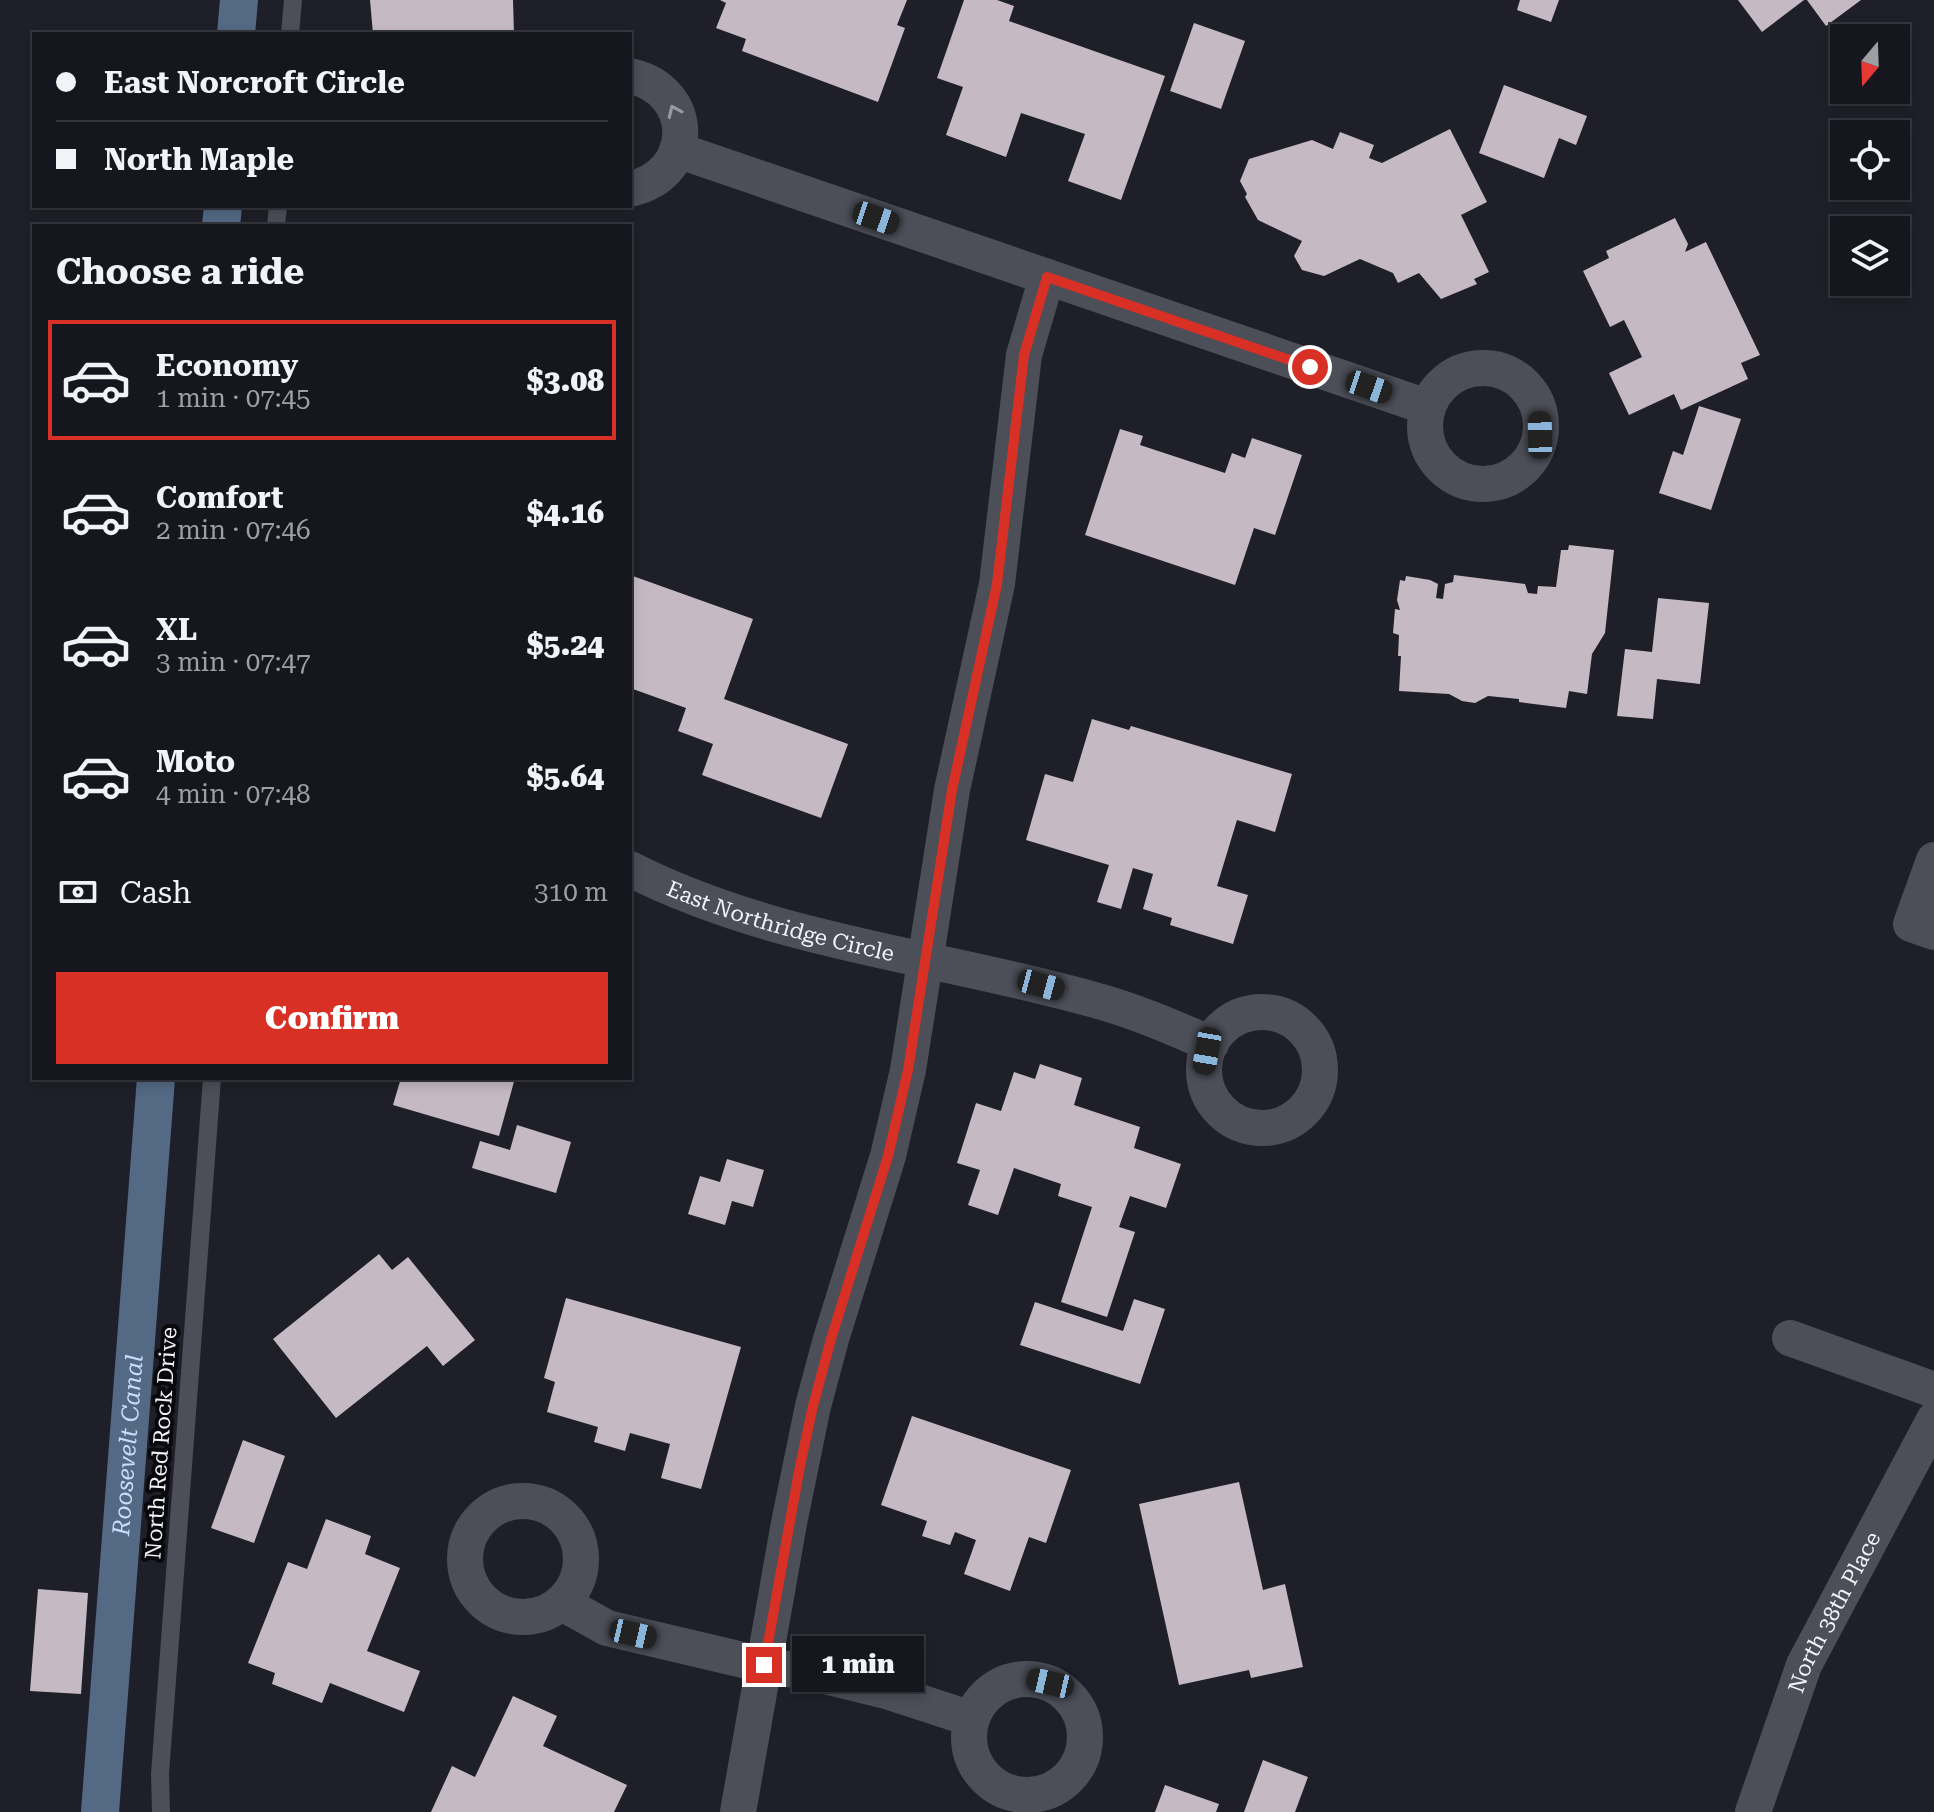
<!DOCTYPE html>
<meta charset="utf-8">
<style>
:root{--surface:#16171e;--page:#23242b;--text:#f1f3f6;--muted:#9e9fa4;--line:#35363c;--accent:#d93025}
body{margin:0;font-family:"Roboto Serif",serif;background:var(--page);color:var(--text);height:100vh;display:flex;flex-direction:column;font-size:30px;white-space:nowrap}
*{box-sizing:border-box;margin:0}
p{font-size:26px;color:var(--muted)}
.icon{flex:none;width:44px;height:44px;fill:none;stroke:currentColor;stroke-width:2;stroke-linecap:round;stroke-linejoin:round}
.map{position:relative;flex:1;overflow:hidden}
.details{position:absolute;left:32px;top:224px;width:600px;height:856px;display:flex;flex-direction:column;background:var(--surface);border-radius:0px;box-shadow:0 4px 12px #0003,0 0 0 2px var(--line)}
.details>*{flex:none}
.banner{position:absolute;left:32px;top:32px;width:600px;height:176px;border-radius:0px;box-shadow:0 4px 12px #0003,0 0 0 2px var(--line);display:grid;align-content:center;height:176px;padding:0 24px;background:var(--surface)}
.needle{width:52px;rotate:199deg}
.controls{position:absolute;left:1830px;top:24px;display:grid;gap:16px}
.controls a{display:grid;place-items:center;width:80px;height:80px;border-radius:0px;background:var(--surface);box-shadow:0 4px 12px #0003,0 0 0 2px var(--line);font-size:40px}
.end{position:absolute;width:36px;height:36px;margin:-18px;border:10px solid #d93025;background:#fff;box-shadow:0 0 0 4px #fff}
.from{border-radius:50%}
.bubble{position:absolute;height:56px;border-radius:0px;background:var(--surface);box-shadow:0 4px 12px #0003,0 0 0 2px var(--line);font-size:26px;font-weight:800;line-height:56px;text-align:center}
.car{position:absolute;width:24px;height:48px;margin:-24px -12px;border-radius:10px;box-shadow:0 0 6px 2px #0007;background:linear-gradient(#222 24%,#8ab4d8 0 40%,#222 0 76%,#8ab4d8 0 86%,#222 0)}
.banner b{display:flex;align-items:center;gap:28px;height:76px;font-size:30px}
.banner b+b{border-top:2px solid var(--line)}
.banner i{width:20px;height:20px;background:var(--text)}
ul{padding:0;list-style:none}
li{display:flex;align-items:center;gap:24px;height:120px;margin:0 16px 12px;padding:0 8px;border:4px solid transparent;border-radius:0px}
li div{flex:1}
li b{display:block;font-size:30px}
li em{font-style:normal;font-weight:800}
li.active{border-color:var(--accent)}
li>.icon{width:72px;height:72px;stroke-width:1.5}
h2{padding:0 24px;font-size:36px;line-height:96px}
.pay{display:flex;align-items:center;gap:20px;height:88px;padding:0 24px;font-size:30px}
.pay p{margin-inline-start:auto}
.primary-button{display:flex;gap:16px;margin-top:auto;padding:16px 24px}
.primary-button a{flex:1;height:92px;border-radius:0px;background:var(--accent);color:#fff;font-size:32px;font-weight:800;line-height:92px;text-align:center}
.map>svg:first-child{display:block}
</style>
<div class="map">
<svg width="1934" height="1812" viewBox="0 0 1934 1812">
<rect width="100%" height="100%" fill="#1e1f28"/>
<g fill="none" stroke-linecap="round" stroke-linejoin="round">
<g stroke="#536984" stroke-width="38">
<path d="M236,34L239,0"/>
<path d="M221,226L223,206"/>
<path id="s1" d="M100,1812L156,1078"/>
</g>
</g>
<g fill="#c5bac3">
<path d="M370,0H513L514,34H373Z"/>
<path d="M720,0H907L897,25L905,28L878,102L742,51L746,39L716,28L726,3Z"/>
<path d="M964,0H997L1014,6L1009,21L1165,76L1121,200L1068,181L1085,134L1021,113L1006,157L946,135L963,87L937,78Z"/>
<path d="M1520,0H1559L1551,22L1517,10Z"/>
<path d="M1738,0H1804L1762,32Z"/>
<path d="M1807,0H1861L1826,26Z"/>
<path d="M1194,23L1245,41L1221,109L1170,91Z"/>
<path d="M1504,85L1587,116L1576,145L1559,138L1544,178L1479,153Z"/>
<path d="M1450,129L1487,202L1461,215L1489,272L1474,279L1477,284L1441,299L1419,273L1398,283L1393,273L1360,259L1324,276L1302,270L1294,256L1302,241L1258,220L1245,197L1247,194L1240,181L1249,159L1312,140L1333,149L1340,132L1374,145L1369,158L1382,163Z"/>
<path d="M1675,218L1688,244L1685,252L1706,242L1760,355L1741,363L1748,379L1681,410L1674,394L1629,415L1609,373L1642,357L1624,320L1610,327L1583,271L1609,258L1606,251Z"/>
<path d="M1699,406L1741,419L1711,510L1659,493L1673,451L1683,455Z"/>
<path d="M1120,429L1143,436L1140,445L1225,473L1232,453L1245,458L1252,438L1302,455L1275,535L1254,528L1235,585L1085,535Z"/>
<path d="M1569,545L1614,550L1605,633L1592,654L1587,694L1569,691L1566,708L1519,702V699L1488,696L1475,703L1462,701L1449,694L1399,691L1401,656H1398L1399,635L1393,633L1395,609L1400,610L1397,600L1400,580L1405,581L1406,576L1430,580L1438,584L1436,598L1443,599L1445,584L1453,582L1454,575L1525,584L1528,593L1537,594L1538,586L1556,587L1561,550H1568Z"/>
<path d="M630,575L753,619L724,699L848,744L821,818L702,775L713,744L678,731L686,708L630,688Z"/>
<path d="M1658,598L1709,603L1700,684L1657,679L1653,719L1617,716L1625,649L1652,652Z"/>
<path d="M1092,719L1129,730L1131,726L1292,774L1275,832L1237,820L1217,886L1248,895L1233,944L1170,925L1172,918L1143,909L1153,874L1133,868L1121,909L1097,902L1109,865L1026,840L1045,774L1073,782Z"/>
<path d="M1040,1064L1082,1078L1074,1105L1140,1127L1134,1148L1181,1164L1166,1208L1130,1196L1119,1227L1135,1232L1107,1317L1061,1302L1092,1207L1058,1196L1061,1184L1014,1168L998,1215L968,1205L980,1170L957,1163L976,1103L1001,1111L1014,1072L1035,1079Z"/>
<path d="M401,1078H515L499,1136L393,1105Z"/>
<path d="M517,1125L571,1142L556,1193L472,1168L480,1141L510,1150Z"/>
<path d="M727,1159L764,1170L753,1207L732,1201L725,1225L688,1214L700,1176L720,1182Z"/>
<path d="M379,1254L392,1270L408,1257L475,1340L443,1366L427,1346L336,1418L273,1339Z"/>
<path d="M566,1298L741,1347L701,1489L661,1478L670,1444L630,1433L625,1451L594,1442L598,1427L547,1412L555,1382L544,1378Z"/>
<path d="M1134,1299L1165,1309L1140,1384L1020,1345L1035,1302L1123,1331Z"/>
<path d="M912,1416L1071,1470L1046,1543L1029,1537L1010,1591L964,1574L976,1540L955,1532L950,1545L922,1536L927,1521L881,1505Z"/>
<path d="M243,1440L285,1456L254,1543L211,1528Z"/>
<path d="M1239,1482L1263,1590L1285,1584L1303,1667L1251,1678L1249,1670L1179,1685L1139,1504Z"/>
<path d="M326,1519L371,1536L365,1554L400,1568L367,1651L420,1671L404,1712L330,1683L322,1703L272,1684L275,1673L248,1663L288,1562L307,1569Z"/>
<path d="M38,1589L88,1593L81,1694L30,1691Z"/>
<path d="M513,1696L557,1716L543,1746L627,1785L614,1812H431L452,1766L475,1777Z"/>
<path d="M1263,1760L1308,1777L1295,1812H1244Z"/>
<path d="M1165,1785L1219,1804L1216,1812H1155Z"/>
</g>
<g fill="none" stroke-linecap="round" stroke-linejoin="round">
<g stroke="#4c4e58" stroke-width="18">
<path d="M290,34L293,0"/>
<path d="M276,226L278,206"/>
<path d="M161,1812L160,1774L212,1078"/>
</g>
<g stroke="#4c4e58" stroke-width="36">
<path d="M630,76C697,90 697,175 630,189"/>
<path d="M677,150L1427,407"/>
<circle cx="1483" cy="426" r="58"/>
<path d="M1934,860L1911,924L1934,932"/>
<path id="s2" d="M630,869C774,942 938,956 1091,999C1133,1010 1172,1027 1211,1044"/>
<circle cx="1262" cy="1070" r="58"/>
<path d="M1790,1338L1934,1390"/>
<circle cx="523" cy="1559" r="58"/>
<path d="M562,1603L607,1628L764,1665L813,1673L886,1691L972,1719"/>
<circle cx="1027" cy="1737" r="58"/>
<path d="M738,1812L789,1523L813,1406L831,1339L888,1156L908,1070L952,790L997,584L1024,355L1047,277"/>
<path id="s3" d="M1753,1812L1804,1665L1934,1420"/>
</g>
</g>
<defs><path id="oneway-chevron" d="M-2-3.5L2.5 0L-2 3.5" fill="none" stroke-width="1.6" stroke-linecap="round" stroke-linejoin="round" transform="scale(2)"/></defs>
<use stroke="#9798a0" href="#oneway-chevron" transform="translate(674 111) rotate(-114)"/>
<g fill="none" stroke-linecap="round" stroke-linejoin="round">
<path stroke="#d93025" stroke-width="10" d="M764,1665L800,1466L813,1406L831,1339L888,1156L908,1070L952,790L997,584L1024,355L1047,277L1310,367"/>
</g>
<g text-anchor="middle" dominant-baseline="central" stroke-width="8" stroke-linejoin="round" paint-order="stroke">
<g font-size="22" fill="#f2f3f9" stroke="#09090d">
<text stroke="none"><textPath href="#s2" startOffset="160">East Northridge Circle</textPath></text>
<text transform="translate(161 1443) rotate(-86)">North Red Rock Drive</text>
<text stroke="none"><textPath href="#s3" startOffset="216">North 38th Place</textPath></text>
</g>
<g font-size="24" font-style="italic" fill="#c6defb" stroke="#09090d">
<text stroke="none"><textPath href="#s1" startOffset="368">Roosevelt Canal</textPath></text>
</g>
</g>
</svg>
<div class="controls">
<a><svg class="needle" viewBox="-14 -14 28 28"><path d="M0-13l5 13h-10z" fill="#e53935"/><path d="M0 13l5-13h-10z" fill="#9e9fa4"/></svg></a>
<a><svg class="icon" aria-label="locate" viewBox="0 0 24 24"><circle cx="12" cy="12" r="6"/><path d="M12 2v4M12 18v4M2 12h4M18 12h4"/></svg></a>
<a><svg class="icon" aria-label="layers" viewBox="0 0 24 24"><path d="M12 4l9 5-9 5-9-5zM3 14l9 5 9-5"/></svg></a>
</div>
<i class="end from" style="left:1310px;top:367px"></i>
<i class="end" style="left:764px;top:1665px"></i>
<div class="bubble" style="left:792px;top:1636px;width:132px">1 min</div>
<i class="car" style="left:876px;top:218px;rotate:109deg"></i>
<i class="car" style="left:1369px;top:387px;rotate:109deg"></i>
<i class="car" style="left:1540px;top:435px;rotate:359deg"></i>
<i class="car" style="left:1041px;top:985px;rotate:105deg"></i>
<i class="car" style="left:1207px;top:1051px;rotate:190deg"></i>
<i class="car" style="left:633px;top:1634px;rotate:103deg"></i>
<i class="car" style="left:1050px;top:1683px;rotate:283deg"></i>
<div class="banner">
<b><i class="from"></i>East Norcroft Circle</b>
<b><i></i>North Maple</b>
</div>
<section class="details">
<h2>Choose a ride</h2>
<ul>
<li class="active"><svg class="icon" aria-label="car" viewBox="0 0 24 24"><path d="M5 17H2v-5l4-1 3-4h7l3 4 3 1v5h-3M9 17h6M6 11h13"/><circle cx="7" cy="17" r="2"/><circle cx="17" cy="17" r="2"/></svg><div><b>Economy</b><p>1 min · 07:45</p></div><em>$3.08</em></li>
<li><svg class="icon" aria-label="car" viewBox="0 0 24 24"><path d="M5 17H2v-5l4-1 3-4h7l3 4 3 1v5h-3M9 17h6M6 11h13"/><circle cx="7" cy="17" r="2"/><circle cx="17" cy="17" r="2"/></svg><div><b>Comfort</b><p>2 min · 07:46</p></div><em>$4.16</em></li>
<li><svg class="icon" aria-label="car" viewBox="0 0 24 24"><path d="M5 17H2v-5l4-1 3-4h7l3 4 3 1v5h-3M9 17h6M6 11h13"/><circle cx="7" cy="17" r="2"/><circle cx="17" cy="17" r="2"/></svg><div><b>XL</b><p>3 min · 07:47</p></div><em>$5.24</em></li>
<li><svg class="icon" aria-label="car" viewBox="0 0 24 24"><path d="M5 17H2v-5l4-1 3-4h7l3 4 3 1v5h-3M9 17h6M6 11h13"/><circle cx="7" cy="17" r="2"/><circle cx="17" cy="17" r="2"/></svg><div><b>Moto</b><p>4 min · 07:48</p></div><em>$5.64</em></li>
</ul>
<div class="pay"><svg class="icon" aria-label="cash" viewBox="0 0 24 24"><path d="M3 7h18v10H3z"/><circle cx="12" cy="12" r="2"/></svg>Cash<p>310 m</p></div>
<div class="primary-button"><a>Confirm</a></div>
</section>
</div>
